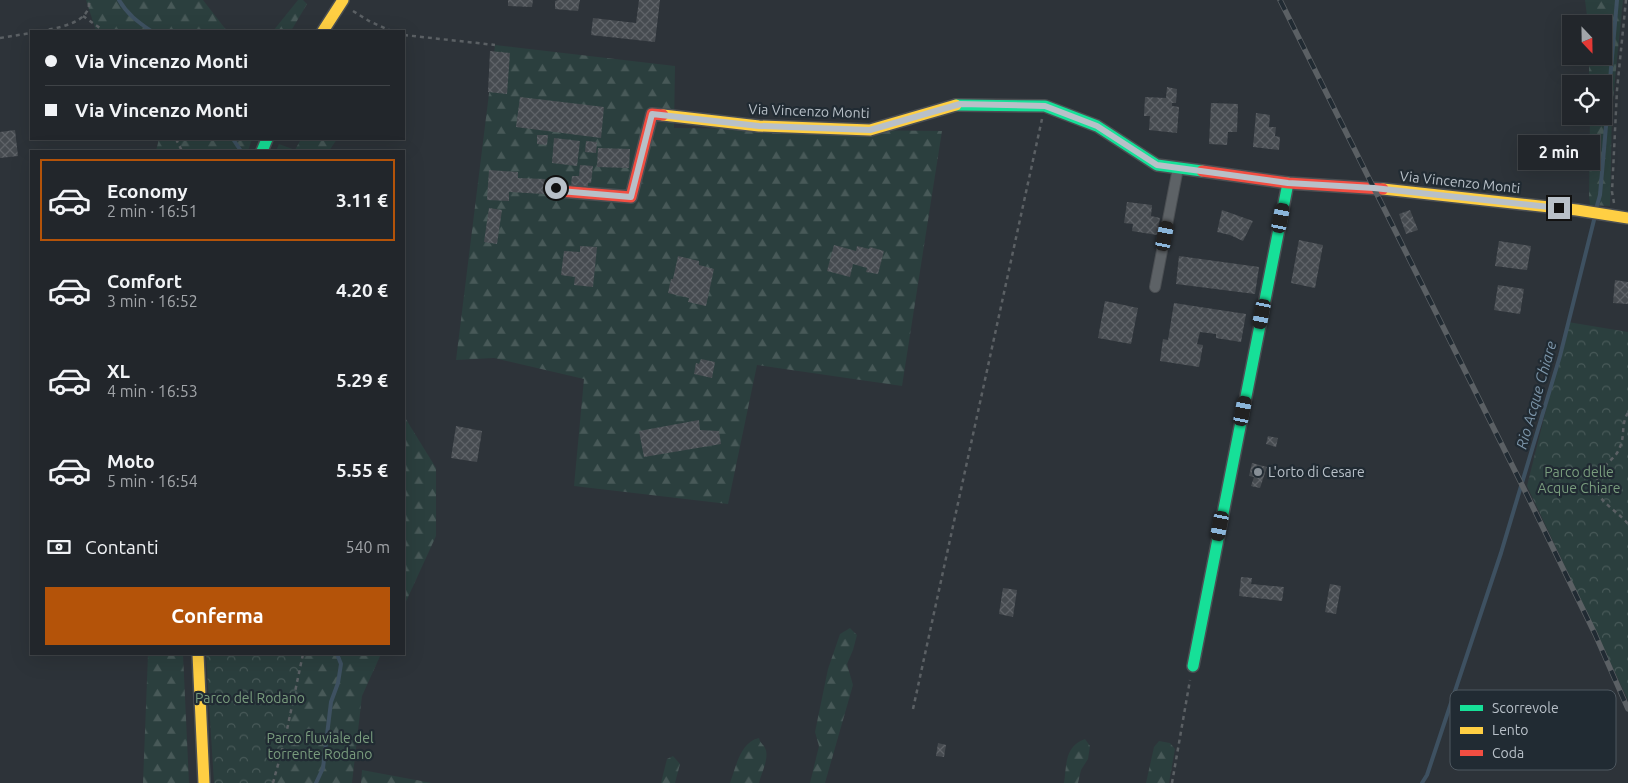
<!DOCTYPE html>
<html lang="it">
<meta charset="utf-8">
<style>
:root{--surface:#22262b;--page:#2a2e33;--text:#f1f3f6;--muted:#a2a5a9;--line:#3f4347;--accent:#b45309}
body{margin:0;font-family:Ubuntu,sans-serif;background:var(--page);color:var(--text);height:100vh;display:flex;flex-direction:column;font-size:19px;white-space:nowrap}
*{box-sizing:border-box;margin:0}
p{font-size:16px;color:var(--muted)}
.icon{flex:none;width:28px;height:28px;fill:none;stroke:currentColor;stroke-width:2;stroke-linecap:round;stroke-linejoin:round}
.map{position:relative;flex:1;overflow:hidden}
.panel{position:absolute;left:30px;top:150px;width:375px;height:505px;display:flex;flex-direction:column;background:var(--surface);border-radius:0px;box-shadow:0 5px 20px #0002,0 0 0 1px var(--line)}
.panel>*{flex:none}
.guide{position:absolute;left:30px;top:30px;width:375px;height:110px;border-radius:0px;box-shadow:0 5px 20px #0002,0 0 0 1px var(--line);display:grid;align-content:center;height:110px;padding:0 15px;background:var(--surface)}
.needle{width:32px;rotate:158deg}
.tools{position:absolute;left:1562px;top:15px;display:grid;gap:10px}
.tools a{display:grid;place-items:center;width:50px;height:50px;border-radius:0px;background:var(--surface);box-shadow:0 5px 20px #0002,0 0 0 1px var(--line);font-size:25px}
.end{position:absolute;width:22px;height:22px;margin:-11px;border:6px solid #b8c0c8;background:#111;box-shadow:0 0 0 2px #111}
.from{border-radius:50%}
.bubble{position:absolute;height:35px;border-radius:0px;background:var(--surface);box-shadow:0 5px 20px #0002,0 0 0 1px var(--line);font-size:16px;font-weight:600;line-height:35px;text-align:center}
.car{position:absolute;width:15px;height:30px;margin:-15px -8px;border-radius:6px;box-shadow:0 0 4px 1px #0007;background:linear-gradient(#222 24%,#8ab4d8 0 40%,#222 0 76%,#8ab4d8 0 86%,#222 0)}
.guide b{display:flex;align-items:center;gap:18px;height:48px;font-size:19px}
.guide b+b{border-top:1px solid var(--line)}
.guide i{width:12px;height:12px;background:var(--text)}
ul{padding:9px 0 0;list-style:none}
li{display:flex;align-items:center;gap:15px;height:82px;margin:0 10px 8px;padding:0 5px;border:2px solid transparent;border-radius:0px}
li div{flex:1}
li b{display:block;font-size:19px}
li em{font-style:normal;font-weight:600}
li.selected{border-color:var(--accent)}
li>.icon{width:45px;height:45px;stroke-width:1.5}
.pay{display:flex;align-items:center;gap:12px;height:55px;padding:0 15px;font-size:19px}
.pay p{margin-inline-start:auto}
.primary-button{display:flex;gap:10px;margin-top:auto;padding:10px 15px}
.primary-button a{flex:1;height:58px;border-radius:0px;background:var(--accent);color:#fff;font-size:20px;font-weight:600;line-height:58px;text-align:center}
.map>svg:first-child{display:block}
</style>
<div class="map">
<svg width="1628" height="783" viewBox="0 0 1628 783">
<defs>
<pattern id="forest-firs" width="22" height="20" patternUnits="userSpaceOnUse" patternTransform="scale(1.25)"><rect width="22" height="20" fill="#2b3f3e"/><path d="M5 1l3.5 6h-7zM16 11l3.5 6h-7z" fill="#485958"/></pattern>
<pattern id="park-crowns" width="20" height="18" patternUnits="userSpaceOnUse" patternTransform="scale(1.25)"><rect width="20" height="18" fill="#2b3f3e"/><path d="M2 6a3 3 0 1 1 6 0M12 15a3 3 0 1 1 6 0" fill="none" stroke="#485958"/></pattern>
<pattern id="building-cross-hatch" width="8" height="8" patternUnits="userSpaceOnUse" patternTransform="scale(1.25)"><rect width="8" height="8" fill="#464b50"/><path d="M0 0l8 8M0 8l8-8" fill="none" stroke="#5f6368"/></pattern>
</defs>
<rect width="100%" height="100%" fill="#2d3339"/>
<g fill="url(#forest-firs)">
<path d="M86,0H203L227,31H96Z"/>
<path d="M298,0H303L307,4L291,31H273Z"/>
<path d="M1585,0H1623L1612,109L1610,206L1590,205L1589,196L1590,116H1604V84H1589V56H1604V24H1588Z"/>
<path d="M495,45L675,66L674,128L942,131L902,386L757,365L728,504L574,486L584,379L494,358L456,360Z"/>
<path d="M159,139H252L248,151H156Z"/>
<path d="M301,139H337L329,151H276L279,144L295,150Z"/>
<path d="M404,416L436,468V536L404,606Z"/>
<path d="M850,628L857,635L853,650L847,664L853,685L825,783H810L819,746L815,732L828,669L840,634Z"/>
<path d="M148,654H183L189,783H143Z"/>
<path d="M303,654H381L362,696L352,783H273L285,739Z"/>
<path d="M759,738C760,743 763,744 765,748C770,757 761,774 759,783H730C736,767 740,742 759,738Z"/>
<path d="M1085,739L1090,746L1088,759L1081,770L1078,783H1064C1067,764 1064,747 1085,739Z"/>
<path d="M1159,741L1170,743L1175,749L1169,783H1146L1154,747Z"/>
<path d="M673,756L680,764L675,783H661L667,759Z"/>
<path d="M362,770L432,783H361Z"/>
</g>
<g fill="url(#park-crowns)">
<path d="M1568,322L1628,332V700L1527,486Z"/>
<path d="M206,654H303L285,739L273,783H214Z"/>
</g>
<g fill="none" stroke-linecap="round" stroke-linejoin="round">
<g stroke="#3e5161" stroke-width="4">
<path d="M119,0C127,14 138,22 151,31"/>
<path d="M233,139L241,151"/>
<path d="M1596,209L1600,195L1617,0"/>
<path d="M316,783L323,768L331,702L338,683L341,664L337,654"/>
<path d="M1422,783L1427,775L1501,553L1560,356L1595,216"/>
</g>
</g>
<g fill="url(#building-cross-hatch)">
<path d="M508,0H533L532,7L508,6Z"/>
<path d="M558,0H580L578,11L555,9V1Z"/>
<path d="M639,0H660L655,42L591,35L593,18L636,23Z"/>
<path d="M490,51L510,53L507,94L488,92Z"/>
<path d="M1167,87L1177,89L1176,103H1172V106L1179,107L1177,133L1149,130L1150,116H1144L1145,97L1166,98Z"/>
<path d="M520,97L604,107L601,138L516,127Z"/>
<path d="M1211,103L1238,104L1237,132H1228L1227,145L1209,144Z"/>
<path d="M1256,113L1270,115L1269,127H1276L1275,136L1280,137L1279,150L1253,147Z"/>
<path d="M15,130L18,156L0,158V132Z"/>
<path d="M537,135H548L547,145L537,144Z"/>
<path d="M554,138L580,141L577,166L552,163Z"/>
<path d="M586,141L597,142L596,153L585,152Z"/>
<path d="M598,148L630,149L629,168L597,167Z"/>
<path d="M580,165L593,166L591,183H588V188L571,186L572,176H579Z"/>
<path d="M489,170L518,172V178L545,179L544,194L509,192V201L487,200Z"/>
<path d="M1127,202L1152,205L1151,216L1160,218L1157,235L1132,231L1133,224L1124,223Z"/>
<path d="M489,208L502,210L497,244L484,242Z"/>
<path d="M1222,210L1253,221L1243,241L1230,235L1217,232Z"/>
<path d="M1410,210L1418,230L1406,234L1399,214Z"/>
<path d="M1299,240L1323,245L1315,288L1291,283Z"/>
<path d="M1499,241L1531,246L1527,270L1495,266Z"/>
<path d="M834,245L856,251L857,246L869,249L870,247L884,251L878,274L866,272L867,268L853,264L850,277L827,271Z"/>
<path d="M580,246L597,247L593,287L574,285L575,277L561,275L564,251L580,252Z"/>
<path d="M678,256L699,261V265L714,269L706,306L688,302L689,298L668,293L671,279H673Z"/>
<path d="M1179,256L1259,267L1255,294L1176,284Z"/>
<path d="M1615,280L1628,282V304L1613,303Z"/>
<path d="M1498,285L1524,289L1520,314L1494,310Z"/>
<path d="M1105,301L1138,308L1131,344L1098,338Z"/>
<path d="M1174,303L1246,314L1241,342L1216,338V334L1200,332L1197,344L1203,345L1199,367L1160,361L1163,339L1168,340Z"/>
<path d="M701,359L715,362L712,378L694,374L696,363L699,364Z"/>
<path d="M699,420L700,430L719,431L721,444L644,457L639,431Z"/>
<path d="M456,426L482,431L477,462L451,458Z"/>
<path d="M1268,436L1278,438L1276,447L1266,444Z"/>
<path d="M1252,463L1267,467L1260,488L1251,486L1254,477L1249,476Z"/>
<path d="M1241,577L1252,578L1251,584L1284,587L1282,601L1239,596Z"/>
<path d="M1330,584L1341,586L1336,614L1325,612Z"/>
<path d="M1003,588L1017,590L1013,617L999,614Z"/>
<path d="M938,743L946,745L944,757L936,756Z"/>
</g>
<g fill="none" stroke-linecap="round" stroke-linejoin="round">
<defs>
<path id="street" d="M1155,287L1178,168"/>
<g id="fast">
<path d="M956,105L1045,106L1097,126L1157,165L1202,171"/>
<path d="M262,151L267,139"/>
<path d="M1193,666L1288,183"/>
</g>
<g id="slow">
<path d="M323,31L343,0"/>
<path d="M663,115L759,126L870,130L956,105"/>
<path d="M1383,189L1577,210L1628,218"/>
<path d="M198,654L204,783"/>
</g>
<g id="jam">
<path d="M1202,171L1288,183L1383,189"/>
<path d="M556,188L560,191L631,197L652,114L663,115"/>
</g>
</defs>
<use href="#street" stroke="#4b4f53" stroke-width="12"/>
<use href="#fast" stroke="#4b4f53" stroke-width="14"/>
<use href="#slow" stroke="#4b4f53" stroke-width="14"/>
<use href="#jam" stroke="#4b4f53" stroke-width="14"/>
<g stroke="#5b6064" stroke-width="2.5" stroke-dasharray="4 4" stroke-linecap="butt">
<path d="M353,11L369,21L391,31"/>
<path d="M83,16L104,31"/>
<path d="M41,31C57,28 92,23 89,0"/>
<path d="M404,35L495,45"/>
<path d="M0,38L31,33"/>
<path d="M176,139L182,151"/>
<path d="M1614,203L1612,192L1617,90L1626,0"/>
<path d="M1628,413C1621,423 1625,436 1620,447C1617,456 1609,461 1603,468C1582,496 1615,507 1628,524"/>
<path d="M913,709L1042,119"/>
<path d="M273,783L285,739L303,654"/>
<path d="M1172,783L1190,680"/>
</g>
<use href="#street" stroke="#5d6266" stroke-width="10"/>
<use href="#fast" stroke="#16e098" stroke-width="11"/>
<use href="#slow" stroke="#ffcf43" stroke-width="11"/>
<use href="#jam" stroke="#f24e42" stroke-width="11"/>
<defs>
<path id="rail" d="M1280,0L1526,493L1595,634L1628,709"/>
</defs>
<use href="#rail" stroke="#5b6064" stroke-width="5.5"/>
<use href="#rail" stroke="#212b33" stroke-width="4" stroke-dasharray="11" stroke-linecap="butt"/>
</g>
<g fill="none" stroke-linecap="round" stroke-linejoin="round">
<path stroke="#b8c0c8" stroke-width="6" d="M556,188L560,191L631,197L652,114L759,126L870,130L960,104L1045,106L1097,126L1157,165L1288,183L1374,188L1559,208"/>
</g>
<circle fill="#878f96" stroke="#212b33" stroke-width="2" cx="1258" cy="472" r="5"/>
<g text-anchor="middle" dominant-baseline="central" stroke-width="4.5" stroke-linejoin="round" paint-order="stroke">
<g font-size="14" fill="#b8c0c8" stroke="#212b33">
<text transform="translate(809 111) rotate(2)">Via Vincenzo Monti</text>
<text transform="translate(1460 182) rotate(6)">Via Vincenzo Monti</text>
</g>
<g font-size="14" fill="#b8c0c8" stroke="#212b33" text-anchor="start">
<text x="1268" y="472">L'orto di Cesare</text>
</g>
<g font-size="14" fill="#799c7d" stroke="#212b33">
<text x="1579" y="472">Parco delle<tspan x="1579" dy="16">Acque Chiare</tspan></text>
<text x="250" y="698">Parco del Rodano</text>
<text x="320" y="738">Parco fluviale del<tspan x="320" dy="16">torrente Rodano</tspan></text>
</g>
<g font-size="15" font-style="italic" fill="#7c95a9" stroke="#212b33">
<text transform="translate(1536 395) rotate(-74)">Rio Acque Chiare</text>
</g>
</g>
<rect x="1450" y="690" width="166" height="80" rx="8" fill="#212b33" stroke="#4e5860" stroke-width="1"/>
<rect x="1460" y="705" width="23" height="6" fill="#16e098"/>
<rect x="1460" y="727" width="23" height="7" fill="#ffcf43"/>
<rect x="1460" y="750" width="23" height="6" fill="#f24e42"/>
<g font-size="14" fill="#b8c0c8">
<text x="1492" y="713">Scorrevole</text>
<text x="1492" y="735">Lento</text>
<text x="1492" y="758">Coda</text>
</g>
</svg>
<div class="tools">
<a><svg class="needle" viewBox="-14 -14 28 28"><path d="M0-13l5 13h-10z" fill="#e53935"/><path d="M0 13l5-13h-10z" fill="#a2a5a9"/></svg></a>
<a><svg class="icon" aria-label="locate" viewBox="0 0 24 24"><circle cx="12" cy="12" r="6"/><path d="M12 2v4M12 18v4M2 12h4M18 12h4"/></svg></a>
</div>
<i class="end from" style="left:556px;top:188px"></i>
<i class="end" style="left:1559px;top:208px"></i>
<div class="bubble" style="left:1518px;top:135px;width:82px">2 min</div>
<i class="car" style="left:1281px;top:218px;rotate:11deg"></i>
<i class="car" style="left:1165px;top:236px;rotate:11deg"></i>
<i class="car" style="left:1262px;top:314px;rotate:191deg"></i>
<i class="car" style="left:1243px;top:411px;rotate:11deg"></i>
<i class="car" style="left:1220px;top:526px;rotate:191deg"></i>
<div class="guide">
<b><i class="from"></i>Via Vincenzo Monti</b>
<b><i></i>Via Vincenzo Monti</b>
</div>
<section class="panel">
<ul>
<li class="selected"><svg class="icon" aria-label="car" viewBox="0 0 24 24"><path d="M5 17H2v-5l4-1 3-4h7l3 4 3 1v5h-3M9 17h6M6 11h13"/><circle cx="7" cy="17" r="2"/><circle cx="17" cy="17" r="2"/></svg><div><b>Economy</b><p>2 min · 16:51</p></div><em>3.11 €</em></li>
<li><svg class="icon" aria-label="car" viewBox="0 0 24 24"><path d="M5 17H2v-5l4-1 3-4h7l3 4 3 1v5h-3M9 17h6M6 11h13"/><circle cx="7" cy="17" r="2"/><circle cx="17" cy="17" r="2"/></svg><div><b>Comfort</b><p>3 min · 16:52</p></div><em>4.20 €</em></li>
<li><svg class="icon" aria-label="car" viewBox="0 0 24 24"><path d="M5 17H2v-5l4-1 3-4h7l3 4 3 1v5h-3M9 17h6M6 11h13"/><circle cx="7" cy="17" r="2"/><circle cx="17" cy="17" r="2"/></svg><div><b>XL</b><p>4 min · 16:53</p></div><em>5.29 €</em></li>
<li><svg class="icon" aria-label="car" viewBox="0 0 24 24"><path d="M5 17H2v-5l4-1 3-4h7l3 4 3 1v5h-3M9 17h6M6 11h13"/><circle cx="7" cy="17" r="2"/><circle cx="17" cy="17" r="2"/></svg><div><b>Moto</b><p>5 min · 16:54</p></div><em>5.55 €</em></li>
</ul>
<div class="pay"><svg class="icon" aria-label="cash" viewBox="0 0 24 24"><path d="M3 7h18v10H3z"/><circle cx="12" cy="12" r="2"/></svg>Contanti<p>540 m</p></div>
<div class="primary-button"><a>Conferma</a></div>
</section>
</div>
